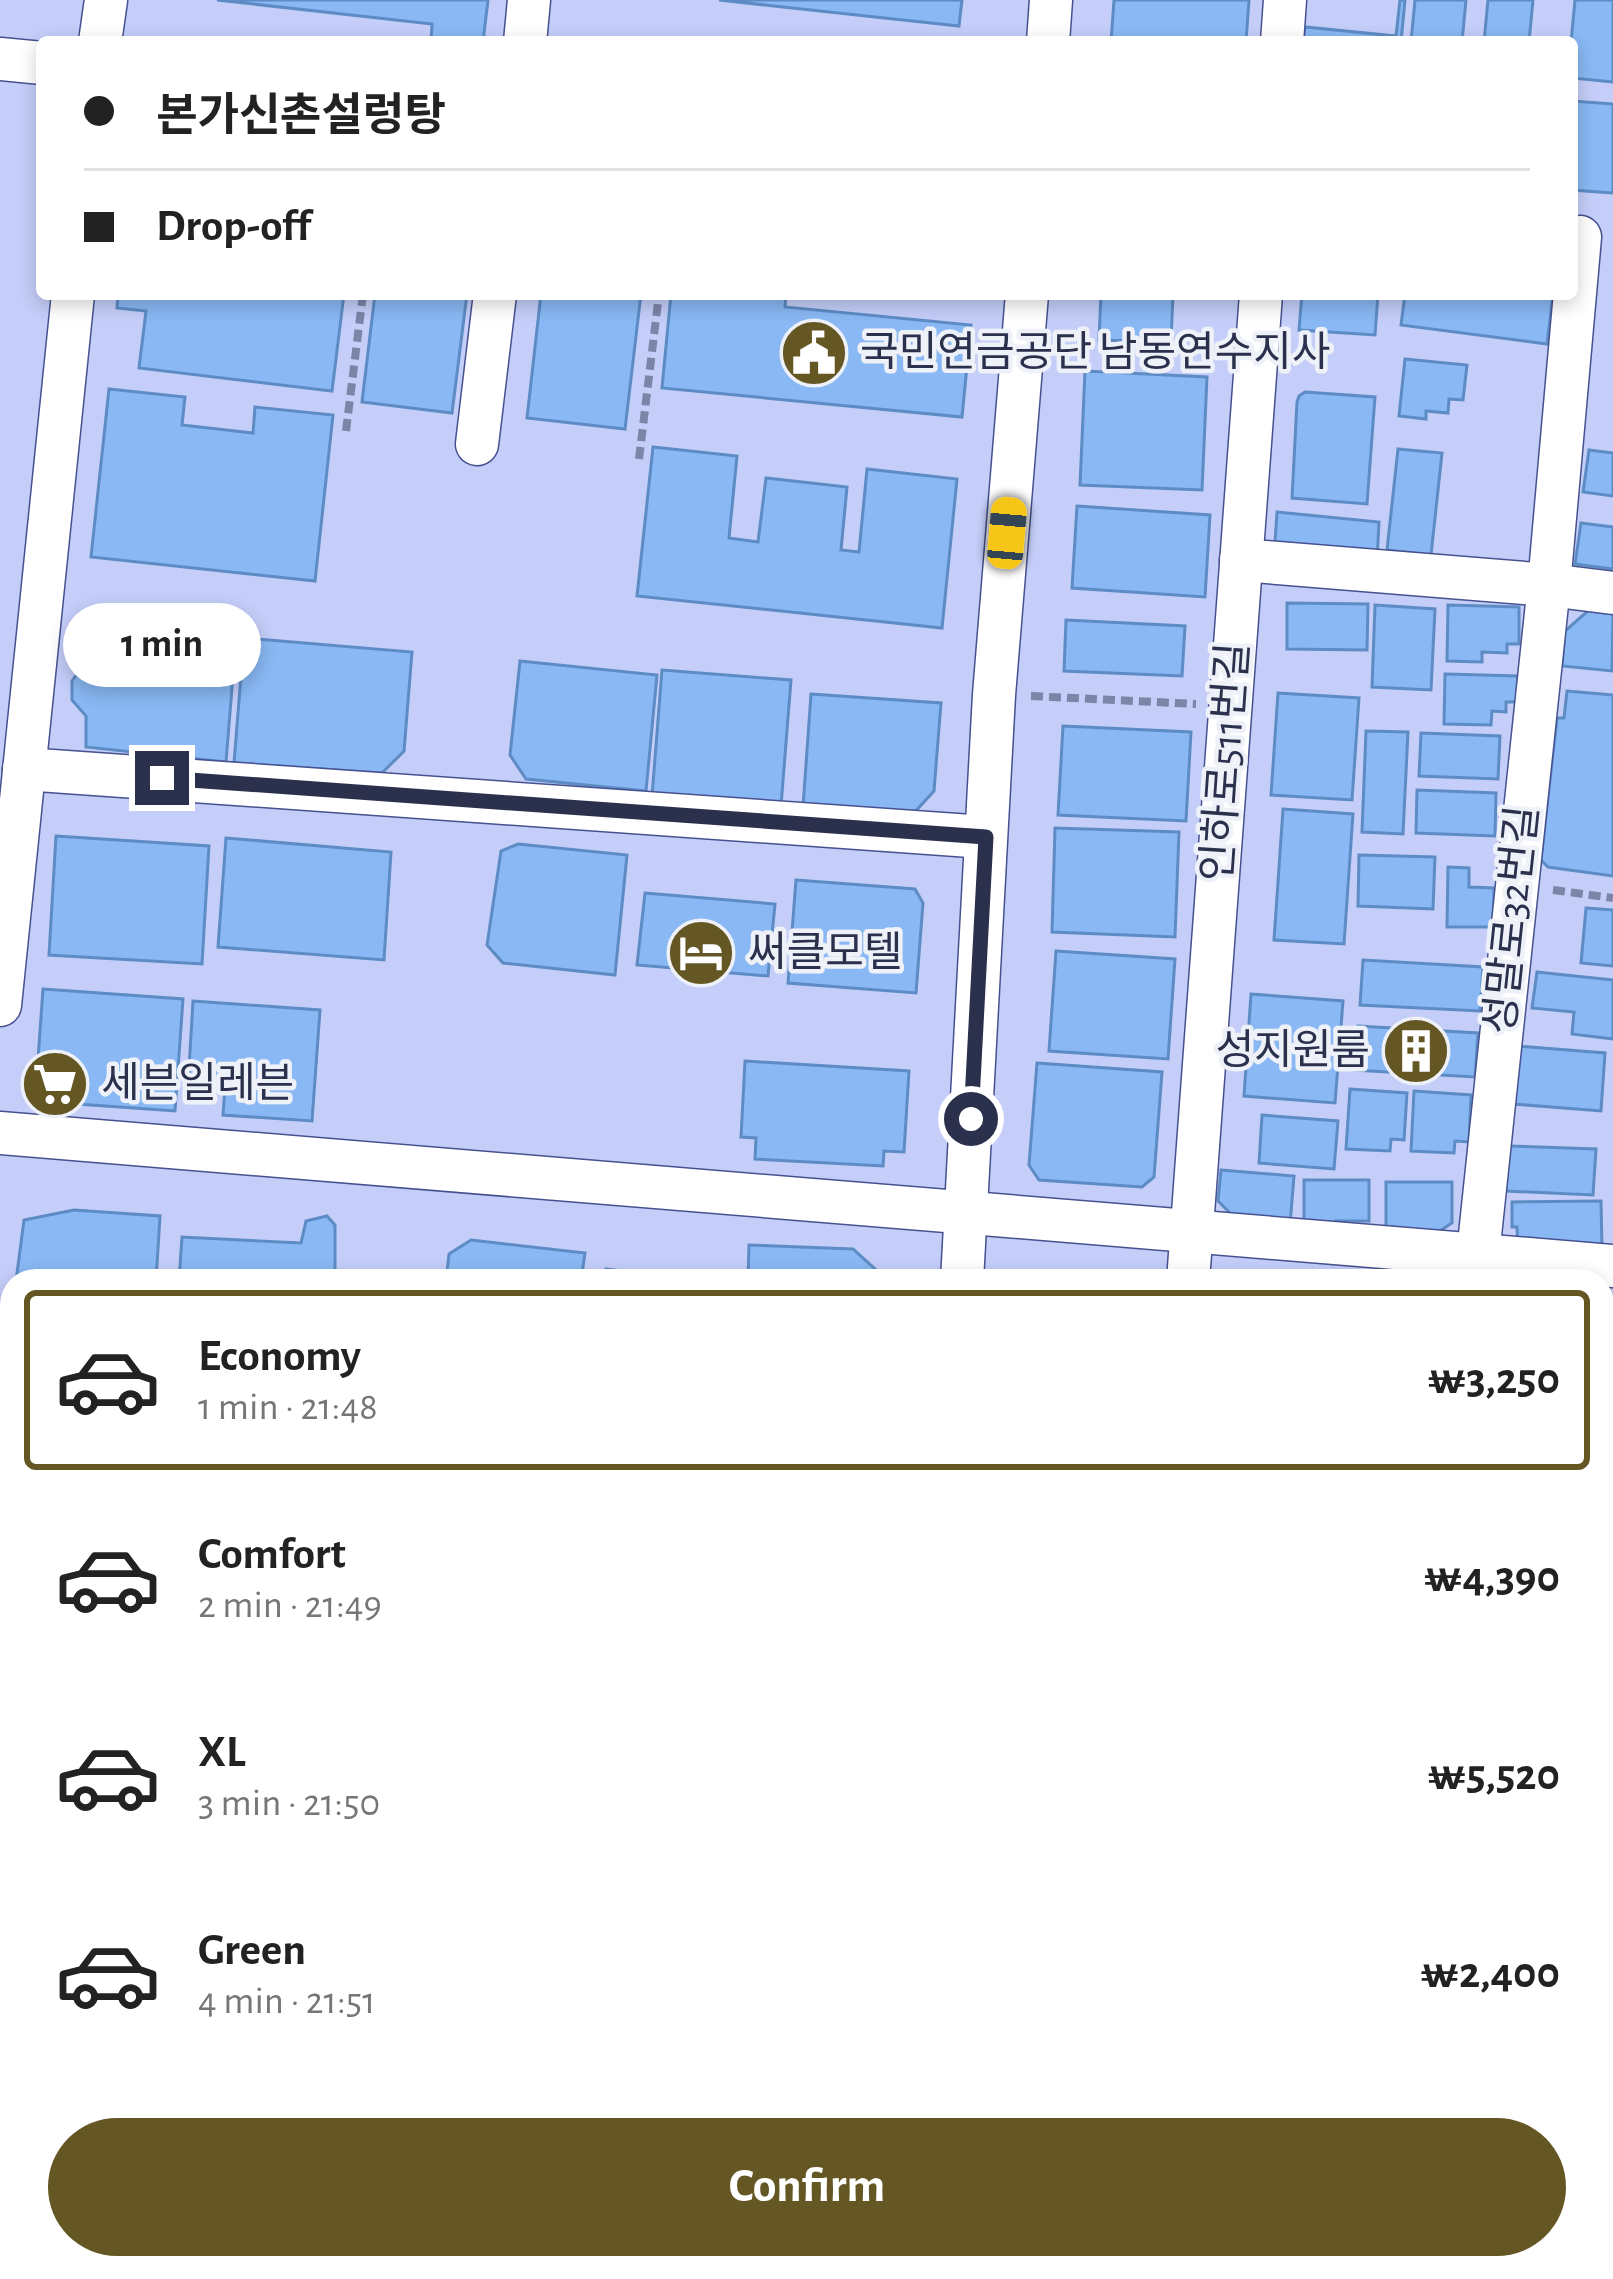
<!DOCTYPE html>
<meta charset="utf-8">
<style>
:root{--surface:#fff;--page:#f2f2f2;--text:#222;--muted:#767676;--line:#e0e0e0;--accent:#655724}
body{margin:0;font-family:"Alegreya Sans","Noto Sans KR",sans-serif;background:var(--page);color:var(--text);height:100vh;display:flex;flex-direction:column;font-size:45px;white-space:nowrap}
*{box-sizing:border-box;margin:0}
p{font-size:39px;color:var(--muted)}
.icon{flex:none;width:66px;height:66px;fill:none;stroke:currentColor;stroke-width:2;stroke-linecap:round;stroke-linejoin:round}
.map{position:relative;flex:1;overflow:hidden}
.details{position:absolute;left:0px;top:1269px;width:1614px;height:1011px;display:flex;flex-direction:column;background:var(--surface);border-radius:36px 36px 0 0;box-shadow:0 6px 18px #0003}
.details>*{flex:none}
.hud{position:absolute;left:36px;top:36px;width:1542px;height:264px;border-radius:12px;box-shadow:0 6px 18px #0003;display:grid;align-content:center;height:264px;padding:0 48px;background:var(--surface)}
.end{position:absolute;width:54px;height:54px;margin:-27px;border:15px solid #2b314d;background:#fff;box-shadow:0 0 0 6px #fff}
.from{border-radius:50%}
.bubble{position:absolute;height:84px;border-radius:42px;background:var(--surface);box-shadow:0 6px 18px #0003;font-size:39px;font-weight:700;line-height:84px;text-align:center}
.car{position:absolute;width:36px;height:72px;margin:-36px -18px;border-radius:15px;box-shadow:0 0 9px 3px #0007;background:linear-gradient(#f5c518 24%,#345 0 40%,#f5c518 0 76%,#345 0 86%,#f5c518 0)}
.hud b{display:flex;align-items:center;gap:42px;height:114px;font-size:45px}
.hud b+b{border-top:3px solid var(--line)}
.hud i{width:30px;height:30px;background:var(--text)}
ul{padding:21px 0 0;list-style:none}
li{display:flex;align-items:center;gap:36px;height:180px;margin:0 24px 18px;padding:0 24px;border:6px solid transparent;border-radius:12px}
li div{flex:1}
li b{display:block;font-size:45px}
li em{font-style:normal;font-weight:700}
li.active{border-color:var(--accent)}
li>.icon{width:108px;height:108px;stroke-width:1.5}
.cta{display:flex;gap:24px;margin-top:auto;padding:24px 48px}
.cta a{flex:1;height:138px;border-radius:72px;background:var(--accent);color:#fff;font-size:48px;font-weight:700;line-height:138px;text-align:center}
.map>svg:first-child{display:block}
</style>
<div class="map">
<svg width="1613" height="2279" viewBox="0 0 1613 2279">
<rect width="100%" height="100%" fill="#c4cef9"/>
<g fill="#89b8f4" stroke="#5d8cc5" stroke-width="3">
<path d="M217,0H488L483,42L431,41L432,24Z"/>
<path d="M719,0H962L959,26Z"/>
<path d="M1114,0H1249L1246,42H1111Z"/>
<path d="M1400,0H1405L1401,42H1303L1305,27L1396,36Z"/>
<path d="M1415,0H1466L1462,42H1411Z"/>
<path d="M1488,0H1533L1529,42H1484Z"/>
<path d="M1575,0H1613V82L1572,78L1571,42Z"/>
<path d="M1572,101L1613,104V193L1572,190Z"/>
<path d="M118,294H344L332,391L139,368L146,311L117,308Z"/>
<path d="M375,294H467L452,413L362,402Z"/>
<path d="M541,294H641L625,429L527,418Z"/>
<path d="M671,294H786L785,307L971,325L962,417L662,388Z"/>
<path d="M1101,294H1173L1171,342L1099,340Z"/>
<path d="M1302,294H1378L1375,335L1299,330Z"/>
<path d="M1405,294H1553L1547,344L1401,325Z"/>
<path d="M1405,359L1467,365L1463,400L1449,399L1448,413L1426,411V419L1399,416Z"/>
<path d="M1085,371L1207,377L1202,490L1080,485Z"/>
<path d="M109,389L185,397L182,425L253,433L255,407L333,415L315,581L91,557Z"/>
<path d="M1305,392L1375,397L1367,504L1292,498L1297,402L1299,396Z"/>
<path d="M653,447L737,456L729,538L758,542L766,478L847,487L841,550L859,552L867,469L957,479L942,628L637,596Z"/>
<path d="M1398,449L1442,453L1431,555L1387,550Z"/>
<path d="M1589,450L1613,453V496L1583,492Z"/>
<path d="M1077,506L1210,515L1205,597L1072,588Z"/>
<path d="M1277,512L1379,522L1377,561L1290,554L1275,542Z"/>
<path d="M1581,523L1613,527V569L1575,564Z"/>
<path d="M1287,603L1368,604L1367,650L1287,649Z"/>
<path d="M1375,605L1435,609L1431,690L1372,687Z"/>
<path d="M1448,605L1519,607V644H1507V653L1482,652V662L1447,661Z"/>
<path d="M1590,609L1613,611L1612,671L1562,666L1565,631Z"/>
<path d="M1066,620L1185,626L1182,676L1064,671Z"/>
<path d="M109,629L236,638L226,762L86,747V716L72,700V681Z"/>
<path d="M244,638L412,652L404,751L382,773L234,763Z"/>
<path d="M520,661L657,675L646,791L526,779L510,755Z"/>
<path d="M662,670L791,680L781,806L652,796Z"/>
<path d="M1445,674L1518,676L1517,702H1506V712L1492,711L1491,725L1444,724Z"/>
<path d="M1567,691L1613,695V876L1548,867L1541,860L1557,718H1564Z"/>
<path d="M1278,693L1359,698L1352,800L1271,795Z"/>
<path d="M811,694L941,703L934,791L912,815L803,807Z"/>
<path d="M1063,726L1191,732L1186,821L1058,815Z"/>
<path d="M1366,731L1408,732L1403,834L1362,832Z"/>
<path d="M1421,733L1500,736L1498,779L1419,776Z"/>
<path d="M1417,790L1496,793L1495,836L1416,833Z"/>
<path d="M1283,809L1353,814L1344,944L1274,940Z"/>
<path d="M1055,828L1179,832L1175,937L1052,932Z"/>
<path d="M56,836L209,846L202,964L49,955Z"/>
<path d="M226,838L391,852L384,960L218,947Z"/>
<path d="M518,844L627,855L615,975L503,963L487,945L501,851Z"/>
<path d="M1359,855L1435,857L1433,909L1358,906Z"/>
<path d="M1448,867L1469,868V887L1494,888L1493,927H1447Z"/>
<path d="M796,880L915,889L923,903L916,993L788,983Z"/>
<path d="M645,893L775,904L768,976L637,965Z"/>
<path d="M1586,908L1613,910V966L1581,963Z"/>
<path d="M1056,951L1175,959L1168,1059L1049,1051Z"/>
<path d="M1363,960L1483,967L1480,1011L1360,1005Z"/>
<path d="M1537,972L1613,980V1039L1572,1034L1574,1012L1532,1008Z"/>
<path d="M43,989L183,999L175,1111L35,1101Z"/>
<path d="M1251,994L1343,1001L1335,1103L1244,1096Z"/>
<path d="M193,1001L320,1010L312,1121L223,1115L225,1088L188,1085Z"/>
<path d="M1358,1026L1478,1033L1475,1077L1354,1070Z"/>
<path d="M1517,1046L1605,1053L1601,1111L1513,1104Z"/>
<path d="M745,1061L909,1071L904,1152L884,1151L883,1166L755,1159L756,1138L741,1137Z"/>
<path d="M1037,1063L1162,1072L1154,1177L1142,1187L1039,1180L1029,1165Z"/>
<path d="M1350,1089L1407,1093L1404,1140L1391,1139L1390,1151L1346,1149Z"/>
<path d="M1414,1091L1471,1095L1469,1142L1455,1141L1454,1153L1411,1151Z"/>
<path d="M1262,1115L1338,1121L1334,1169L1259,1163Z"/>
<path d="M1508,1146L1596,1149L1593,1195L1506,1191Z"/>
<path d="M1221,1170L1294,1176L1290,1225L1238,1221L1218,1201Z"/>
<path d="M1304,1180H1369V1221H1336V1234H1304Z"/>
<path d="M1386,1182H1452V1223L1435,1234L1386,1233Z"/>
<path d="M1601,1201L1602,1249L1518,1251L1517,1227H1512V1202Z"/>
<path d="M74,1210L160,1216L156,1281H16L24,1220Z"/>
<path d="M327,1216L335,1225V1281H179L182,1237L301,1243L306,1221Z"/>
<path d="M471,1240L585,1253L581,1281H446L449,1254Z"/>
<path d="M749,1245L853,1249L875,1269V1281H748Z"/>
<path d="M606,1269L704,1281H604Z"/>
<path d="M1241,1273L1284,1274V1281H1229Z"/>
<path d="M1602,1319H1608L1613,1330V1397H1602Z"/>
<path d="M1602,1438L1613,1439V1515L1602,1514Z"/>
<path d="M0,1559L12,1561V1887L0,1886Z"/>
<path d="M0,1886L12,1887V2239L0,2238Z"/>
<path d="M1602,1951L1613,1952V1997L1602,2178Z"/>
<path d="M107,2268H464L463,2279H105Z"/>
<path d="M1158,2268H1597L1596,2279H1157Z"/>
</g>
<g fill="none" stroke-linecap="round" stroke-linejoin="round">
<defs>
<g id="minor">
<path d="M100,42L106,0"/>
<path d="M525,42L529,0"/>
<path d="M1048,42L1051,0"/>
<path d="M1282,42L1285,0"/>
<path d="M0,59L42,63"/>
<path d="M477,444L495,294"/>
<path d="M1241,560L1549,585L1613,593"/>
<path d="M24,769L985,837"/>
<path d="M0,1005L73,294"/>
<path d="M0,1133L1613,1266"/>
<path d="M1478,1254L1549,585L1580,237"/>
<path d="M962,1281L994,695L1027,294"/>
<path d="M1188,1281L1261,294"/>
<path d="M1602,1831H1613"/>
<path d="M1602,1900L1613,1901"/>
<path d="M873,2279L874,2268"/>
<path d="M1078,2279L1079,2268"/>
</g>
<g id="major">
<path d="M0,1446L12,1449"/>
<path d="M1602,1627L1613,1628"/>
</g>
</defs>
<use href="#minor" stroke="#46518f" stroke-width="45"/>
<use href="#major" stroke="#46518f" stroke-width="54"/>
<g stroke="#7c84a8" stroke-width="8" stroke-dasharray="12 6" stroke-linecap="butt">
<path d="M346,431L363,294"/>
<path d="M639,459L659,294"/>
<path d="M1031,696L1196,704"/>
<path d="M1553,890L1613,898"/>
</g>
<use href="#minor" stroke="#fff" stroke-width="42"/>
<use href="#major" stroke="#fff" stroke-width="51"/>
</g>
<g fill="none" stroke-linecap="round" stroke-linejoin="round">
<path stroke="#2b314d" stroke-width="15" d="M162,778L986,837L971,1119"/>
</g>
<defs>
<symbol id="civic-disc" viewBox="-11 -11 22 22"><circle r="9.5" fill="#655724" stroke="#eff1f8"/><path d="M-.6-6.5H3V-4.5H.6V-3L4-1V1h2V6H-6V1h2V-1L-.6-3ZM-1.2 2.5V6h2.4V2.5Z" fill="#fff"/></symbol>
<symbol id="hotel-disc" viewBox="-11 -11 22 22"><circle r="9.5" fill="#655724" stroke="#eff1f8"/><path d="M-6-4.5h1.5V1H6V5H4.5V3h-9V5H-6ZM-4 0a1.8 1.8 0 1 1 3.6 0ZM.5 0V-2.5h3Q6-2.5 6 0Z" fill="#fff"/></symbol>
<symbol id="building-disc" viewBox="-11 -11 22 22"><circle r="9.5" fill="#655724" stroke="#eff1f8"/><path d="M-4-6H4V6H1V3H-1V6H-4ZM-2.5-4.3h1.7v1.8h-1.7ZM.8-4.3h1.7v1.8H.8ZM-2.5-1h1.7V.8h-1.7ZM.8-1h1.7V.8H.8Z" fill="#fff"/></symbol>
<symbol id="supermarket-disc" viewBox="-11 -11 22 22"><circle r="9.5" fill="#655724" stroke="#eff1f8"/><path d="M-6-5.5h2.5l.6 2H6L4.5 2H-2.5L-4.4-4H-6ZM-1.5 3.2a1.3 1.3 0 1 0 .1 0ZM3 3.2a1.3 1.3 0 1 0 .1 0Z" fill="#fff"/></symbol>
</defs>
<g fill-rule="evenodd">
<use href="#civic-disc" x="776" y="315" width="76" height="76"/>
<use href="#hotel-disc" x="663" y="915" width="76" height="76"/>
<use href="#building-disc" x="1378" y="1013" width="76" height="76"/>
<use href="#supermarket-disc" x="17" y="1046" width="76" height="76"/>
</g>
<g text-anchor="middle" dominant-baseline="central" stroke-width="9" stroke-linejoin="round" paint-order="stroke">
<g font-size="42" fill="#2b314d" stroke="#eff1f8" text-anchor="start">
<text x="860" y="353">국민연금공단 남동연수지사</text>
<text x="748" y="953">써클모텔</text>
<text x="1370" y="1051" text-anchor="end">성지원룸</text>
<text x="101" y="1084">세븐일레븐</text>
</g>
<g font-size="42" fill="#2b314d" stroke="#eff1f8">
<text transform="translate(1226 762) rotate(-86)">인하로511번길</text>
<text transform="translate(1512 920) rotate(-84)">성말로32번길</text>
</g>
</g>
</svg>
<i class="end from" style="left:971px;top:1119px"></i>
<i class="end" style="left:162px;top:778px"></i>
<div class="bubble" style="left:63px;top:603px;width:198px">1 min</div>
<i class="car" style="left:1007px;top:533px;rotate:5deg"></i>
<div class="hud">
<b><i class="from"></i>본가신촌설렁탕</b>
<b><i></i>Drop-off</b>
</div>
<section class="details">
<ul>
<li class="active"><svg class="icon" aria-label="car" viewBox="0 0 24 24"><path d="M5 17H2v-5l4-1 3-4h7l3 4 3 1v5h-3M9 17h6M6 11h13"/><circle cx="7" cy="17" r="2"/><circle cx="17" cy="17" r="2"/></svg><div><b>Economy</b><p>1 min · 21:48</p></div><em>₩3,250</em></li>
<li><svg class="icon" aria-label="car" viewBox="0 0 24 24"><path d="M5 17H2v-5l4-1 3-4h7l3 4 3 1v5h-3M9 17h6M6 11h13"/><circle cx="7" cy="17" r="2"/><circle cx="17" cy="17" r="2"/></svg><div><b>Comfort</b><p>2 min · 21:49</p></div><em>₩4,390</em></li>
<li><svg class="icon" aria-label="car" viewBox="0 0 24 24"><path d="M5 17H2v-5l4-1 3-4h7l3 4 3 1v5h-3M9 17h6M6 11h13"/><circle cx="7" cy="17" r="2"/><circle cx="17" cy="17" r="2"/></svg><div><b>XL</b><p>3 min · 21:50</p></div><em>₩5,520</em></li>
<li><svg class="icon" aria-label="car" viewBox="0 0 24 24"><path d="M5 17H2v-5l4-1 3-4h7l3 4 3 1v5h-3M9 17h6M6 11h13"/><circle cx="7" cy="17" r="2"/><circle cx="17" cy="17" r="2"/></svg><div><b>Green</b><p>4 min · 21:51</p></div><em>₩2,400</em></li>
</ul>
<div class="cta"><a>Confirm</a></div>
</section>
</div>
